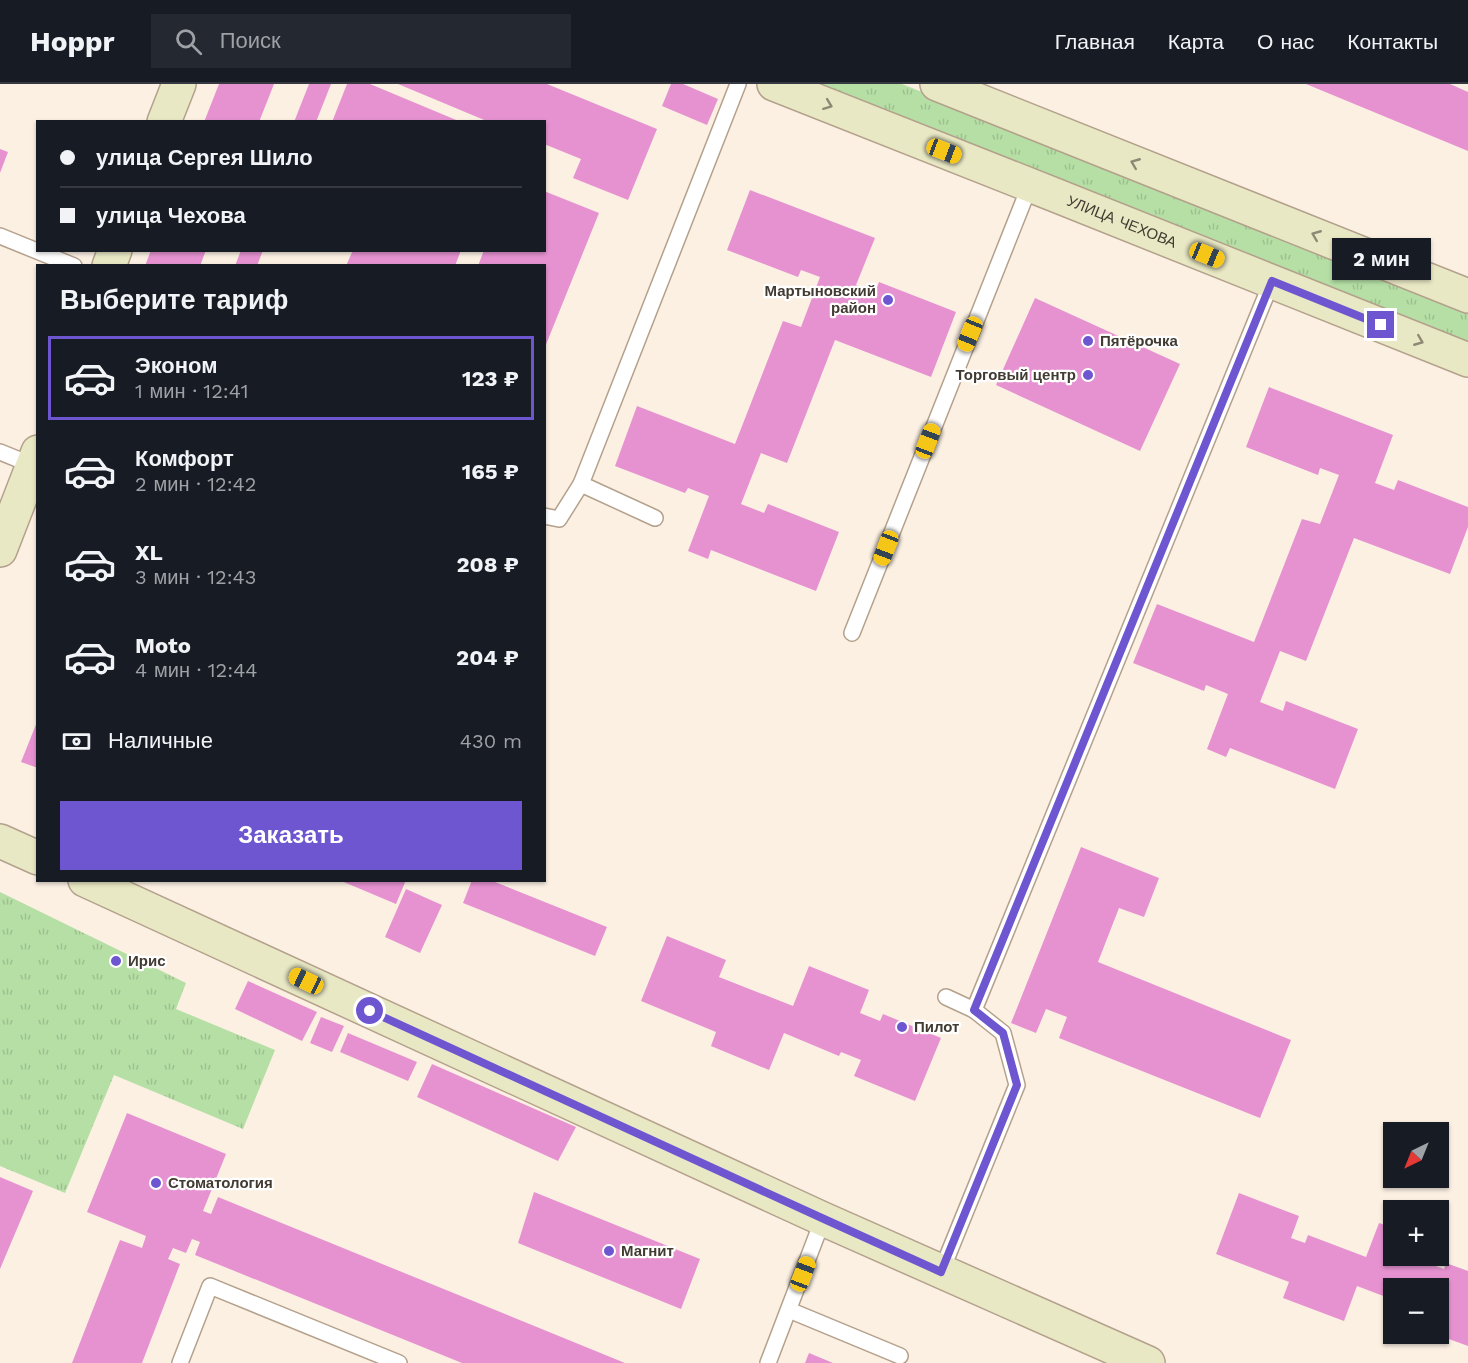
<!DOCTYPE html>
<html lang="ru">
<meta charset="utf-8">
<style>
:root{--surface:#171b24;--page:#242831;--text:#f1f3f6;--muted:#9ea1a6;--line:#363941;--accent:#6d56d0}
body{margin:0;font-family:"Work Sans",sans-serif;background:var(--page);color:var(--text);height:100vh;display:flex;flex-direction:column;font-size:22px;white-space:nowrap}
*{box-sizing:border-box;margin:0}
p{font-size:20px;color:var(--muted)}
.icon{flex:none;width:33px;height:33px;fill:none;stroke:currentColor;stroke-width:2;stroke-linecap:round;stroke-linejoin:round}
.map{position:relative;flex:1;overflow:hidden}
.drawer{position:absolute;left:36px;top:180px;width:510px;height:618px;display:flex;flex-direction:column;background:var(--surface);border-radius:0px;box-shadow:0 2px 4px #0004}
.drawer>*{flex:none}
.top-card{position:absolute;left:36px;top:36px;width:510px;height:132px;border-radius:0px;box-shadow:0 2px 4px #0004;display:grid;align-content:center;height:132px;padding:0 24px;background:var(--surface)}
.needle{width:39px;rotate:223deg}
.buttons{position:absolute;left:1383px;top:1038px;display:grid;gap:12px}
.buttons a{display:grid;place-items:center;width:66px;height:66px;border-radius:0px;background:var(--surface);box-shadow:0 2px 4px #0004;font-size:30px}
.end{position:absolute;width:27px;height:27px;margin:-14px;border:8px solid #6d56d0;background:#fff;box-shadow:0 0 0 3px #fff}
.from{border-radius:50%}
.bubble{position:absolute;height:42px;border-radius:0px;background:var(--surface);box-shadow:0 2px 4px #0004;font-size:20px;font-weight:700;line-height:42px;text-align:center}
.car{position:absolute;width:18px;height:36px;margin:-18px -9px;border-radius:8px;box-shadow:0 0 4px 2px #0007;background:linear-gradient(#f5c518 24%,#345 0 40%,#f5c518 0 76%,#345 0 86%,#f5c518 0)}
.top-card b{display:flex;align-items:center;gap:21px;height:57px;font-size:22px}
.top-card b+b{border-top:2px solid var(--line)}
.top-card i{width:15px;height:15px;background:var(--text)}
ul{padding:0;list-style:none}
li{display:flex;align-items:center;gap:18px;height:84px;margin:0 12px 9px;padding:0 12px;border:3px solid transparent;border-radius:0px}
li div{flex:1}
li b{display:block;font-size:22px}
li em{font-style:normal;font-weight:700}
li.active{border-color:var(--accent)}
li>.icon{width:54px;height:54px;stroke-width:1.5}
h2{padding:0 24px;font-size:27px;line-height:72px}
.pay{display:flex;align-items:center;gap:15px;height:66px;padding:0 24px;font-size:22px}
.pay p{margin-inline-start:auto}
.button{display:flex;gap:12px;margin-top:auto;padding:12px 24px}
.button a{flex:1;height:69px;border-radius:0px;background:var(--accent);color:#fff;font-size:24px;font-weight:700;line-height:69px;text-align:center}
header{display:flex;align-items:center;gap:36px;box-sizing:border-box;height:84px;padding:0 30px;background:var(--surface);border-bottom:2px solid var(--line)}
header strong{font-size:28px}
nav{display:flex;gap:33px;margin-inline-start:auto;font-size:21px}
.search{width:420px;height:54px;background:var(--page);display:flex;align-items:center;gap:15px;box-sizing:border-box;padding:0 21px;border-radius:0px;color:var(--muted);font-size:22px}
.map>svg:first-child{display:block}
</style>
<header>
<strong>Hoppr</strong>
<div class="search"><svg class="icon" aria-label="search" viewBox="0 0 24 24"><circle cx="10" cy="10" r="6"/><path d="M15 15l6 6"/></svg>Поиск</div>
<nav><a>Главная</a><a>Карта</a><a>О нас</a><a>Контакты</a></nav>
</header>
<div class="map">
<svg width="1468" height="1279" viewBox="0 0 1468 1279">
<defs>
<pattern id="grass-tufts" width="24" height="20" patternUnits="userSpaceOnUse" patternTransform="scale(1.5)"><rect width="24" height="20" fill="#b5dfa5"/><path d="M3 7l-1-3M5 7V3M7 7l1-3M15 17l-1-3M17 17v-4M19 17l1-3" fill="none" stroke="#9dc08e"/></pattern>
</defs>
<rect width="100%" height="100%" fill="#fcf0e3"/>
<g fill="url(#grass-tufts)">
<path d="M812,0H902L1468,225V261Z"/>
<path d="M0,808L186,899L176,925L275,966L243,1045L114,991L65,1109L0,1082Z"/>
</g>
<g fill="#e692d1">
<path d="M219,0H274L259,38H204Z"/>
<path d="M309,0H331L316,38H294Z"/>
<path d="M347,0H370L461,38H332Z"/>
<path d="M398,0H547L657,45L628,116L573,94L581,75L544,60V38H489Z"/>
<path d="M671,0H683L718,15L707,41L662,22Z"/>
<path d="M1306,0H1450L1468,8V67Z"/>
<path d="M0,65L8,68L0,89Z"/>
<path d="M750,106L875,154L856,201L875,209L879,198L956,228L931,293L835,256L787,379L761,369L741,420L764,429L768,420L839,448L816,507L711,466L708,475L688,467L709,412L688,404L685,409L615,382L637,322L735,360L783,237L801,243L820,193L801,186L798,193L727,166Z"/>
<path d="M544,107L599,129L545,263L544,182H478L484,166H544Z"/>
<path d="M151,166H206L200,182H145Z"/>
<path d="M241,166H263L257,182H235Z"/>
<path d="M353,166H461L455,182H346Z"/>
<path d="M1035,214L1180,280L1140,367L996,301Z"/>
<path d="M1269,303L1393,351L1375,399L1394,406L1398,396L1468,423V443L1450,490L1354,454L1306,577L1280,567L1260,618L1283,627L1286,617L1358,645L1335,705L1230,664L1226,673L1207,665L1228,610L1206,601L1204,607L1133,579L1157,520L1254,558L1302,435L1320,440L1339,391L1320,384L1318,391L1246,363Z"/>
<path d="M37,638H38V684L21,678Z"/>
<path d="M1081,763L1159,794L1144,833L1119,824L1098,878L1291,956L1260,1034L1059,954L1067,933L1046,925L1036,949L1011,939Z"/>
<path d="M339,796H406L396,820Z"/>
<path d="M472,796H490L607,843L595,872L463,819Z"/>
<path d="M406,805L442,821L420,869L385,853Z"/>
<path d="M667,852L726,876L719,893L793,922L809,882L869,906L860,929L880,937L883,930L941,954L915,1017L854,992L861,976L841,968L839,972L784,949L769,986L711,962L716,948L641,917Z"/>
<path d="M248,897L317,928L302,957L235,925Z"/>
<path d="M321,933L344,942L332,968L310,959Z"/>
<path d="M348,949L417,978L408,997L340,968Z"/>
<path d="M432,980L576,1043L558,1077L417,1013Z"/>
<path d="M127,1029L226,1070L203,1127L211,1130L218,1113L625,1279H462L195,1171L200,1158L192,1155L186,1169L173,1164L168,1175L180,1180L142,1279H72L120,1156L142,1164L146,1152L87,1128Z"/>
<path d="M0,1093L33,1107L0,1185Z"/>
<path d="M534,1108L700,1175L681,1225L518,1159Z"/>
<path d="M1239,1109L1299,1132L1291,1154L1305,1159L1308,1151L1366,1173L1379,1139L1394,1144V1172H1433L1430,1180L1444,1185L1446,1179L1468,1187V1262L1438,1251V1204H1394V1216L1357,1202L1344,1237L1283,1214L1289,1198L1216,1170Z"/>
<path d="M809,1269L833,1279H805Z"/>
</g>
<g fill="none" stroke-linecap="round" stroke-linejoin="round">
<defs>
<g id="lane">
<path d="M0,152L74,182"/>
<path d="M0,368L32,381"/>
<path d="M544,432L559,435L581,400"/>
<path d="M655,434L581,400L738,0"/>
<path d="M852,549L1030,101"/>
<path d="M946,913L974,926"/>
<path d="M941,1188L1017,1001L1003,949L974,926L1272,197"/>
<path d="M789,1226L900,1272"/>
<path d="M180,1279L210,1202L399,1279"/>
<path d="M768,1279L823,1135"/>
</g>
<g id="secondary">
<path id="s1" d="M774,0L1055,111L1468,276"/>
<path d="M937,0L1468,212"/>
<path d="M164,38L179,0"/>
<path d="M109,182L115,166"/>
<path d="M0,466L38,368"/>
<path d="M0,757L38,774"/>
<path d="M85,796L823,1135L1148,1279"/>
</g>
</defs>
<use href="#lane" stroke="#b4a18c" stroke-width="18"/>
<use href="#secondary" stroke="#b4a18c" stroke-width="36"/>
<use href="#lane" stroke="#fff" stroke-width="15"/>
<use href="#secondary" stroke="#e9e8c4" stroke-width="33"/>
</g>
<defs><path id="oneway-chevron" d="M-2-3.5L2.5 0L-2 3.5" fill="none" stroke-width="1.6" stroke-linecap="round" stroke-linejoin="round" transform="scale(1.5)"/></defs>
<g stroke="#8d8974">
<use href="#oneway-chevron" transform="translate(828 21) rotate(21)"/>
<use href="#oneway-chevron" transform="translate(1135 79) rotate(-158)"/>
<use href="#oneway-chevron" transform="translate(1316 151) rotate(-158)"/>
<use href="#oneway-chevron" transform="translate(1419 257) rotate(22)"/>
</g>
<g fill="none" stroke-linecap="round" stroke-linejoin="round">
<path stroke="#6d56d0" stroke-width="8" d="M370,927L824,1135L941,1188L1017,1001L1003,949L974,926L1272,197L1381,241"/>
</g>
<g fill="#6d56d0" stroke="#fff" stroke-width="2">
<circle cx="888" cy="216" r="6"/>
<circle cx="1088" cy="257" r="6"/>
<circle cx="1088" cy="291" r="6"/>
<circle cx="116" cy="877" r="6"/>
<circle cx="902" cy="943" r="6"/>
<circle cx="156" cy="1099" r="6"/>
<circle cx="609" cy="1167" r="6"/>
</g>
<g text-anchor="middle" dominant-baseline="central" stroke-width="4.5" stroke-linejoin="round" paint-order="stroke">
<g font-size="15" fill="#423b32" stroke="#fff">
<text stroke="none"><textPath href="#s1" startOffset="374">УЛИЦА ЧЕХОВА</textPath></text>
</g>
<g font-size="15" font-weight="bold" fill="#423b32" stroke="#fff" text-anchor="start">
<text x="876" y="207" text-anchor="end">Мартыновский<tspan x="876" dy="17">район</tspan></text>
<text x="1100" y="257">Пятёрочка</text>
<text x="1076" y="291" text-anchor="end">Торговый центр</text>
<text x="128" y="877">Ирис</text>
<text x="914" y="943">Пилот</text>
<text x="168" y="1099">Стоматология</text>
<text x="621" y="1167">Магнит</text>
</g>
</g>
</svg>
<div class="buttons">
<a><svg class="needle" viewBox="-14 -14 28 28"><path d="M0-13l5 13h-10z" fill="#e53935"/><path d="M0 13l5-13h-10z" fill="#9ea1a6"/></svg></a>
<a>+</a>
<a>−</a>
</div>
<i class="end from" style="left:370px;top:927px"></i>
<i class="end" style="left:1381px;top:241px"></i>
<div class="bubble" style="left:1332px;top:154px;width:99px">2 мин</div>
<i class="car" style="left:944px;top:67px;rotate:111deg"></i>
<i class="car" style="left:1207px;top:171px;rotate:112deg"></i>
<i class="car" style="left:970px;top:250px;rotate:202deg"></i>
<i class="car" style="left:928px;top:357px;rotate:21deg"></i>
<i class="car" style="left:886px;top:464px;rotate:201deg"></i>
<i class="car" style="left:306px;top:897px;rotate:295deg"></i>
<i class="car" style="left:803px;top:1190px;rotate:21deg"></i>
<div class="top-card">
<b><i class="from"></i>улица Сергея Шило</b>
<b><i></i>улица Чехова</b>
</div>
<section class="drawer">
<h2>Выберите тариф</h2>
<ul>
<li class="active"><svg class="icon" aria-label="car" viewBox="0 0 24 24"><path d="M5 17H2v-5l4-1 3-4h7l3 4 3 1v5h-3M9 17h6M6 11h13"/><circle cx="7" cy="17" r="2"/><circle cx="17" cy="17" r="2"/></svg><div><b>Эконом</b><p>1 мин · 12:41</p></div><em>123 ₽</em></li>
<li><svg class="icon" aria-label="car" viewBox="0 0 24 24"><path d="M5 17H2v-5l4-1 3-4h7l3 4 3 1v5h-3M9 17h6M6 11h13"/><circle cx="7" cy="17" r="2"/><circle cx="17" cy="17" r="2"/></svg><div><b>Комфорт</b><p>2 мин · 12:42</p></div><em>165 ₽</em></li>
<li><svg class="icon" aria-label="car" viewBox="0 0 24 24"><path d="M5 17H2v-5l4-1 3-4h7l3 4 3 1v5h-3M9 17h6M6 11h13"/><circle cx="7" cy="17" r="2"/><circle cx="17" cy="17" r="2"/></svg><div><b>XL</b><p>3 мин · 12:43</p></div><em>208 ₽</em></li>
<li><svg class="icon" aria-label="car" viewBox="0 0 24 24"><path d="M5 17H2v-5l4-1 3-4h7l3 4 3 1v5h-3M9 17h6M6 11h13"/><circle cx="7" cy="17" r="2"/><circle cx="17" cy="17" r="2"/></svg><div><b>Moto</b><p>4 мин · 12:44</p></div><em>204 ₽</em></li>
</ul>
<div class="pay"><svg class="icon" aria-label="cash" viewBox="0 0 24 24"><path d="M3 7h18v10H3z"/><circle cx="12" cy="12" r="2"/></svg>Наличные<p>430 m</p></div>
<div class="button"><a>Заказать</a></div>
</section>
</div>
